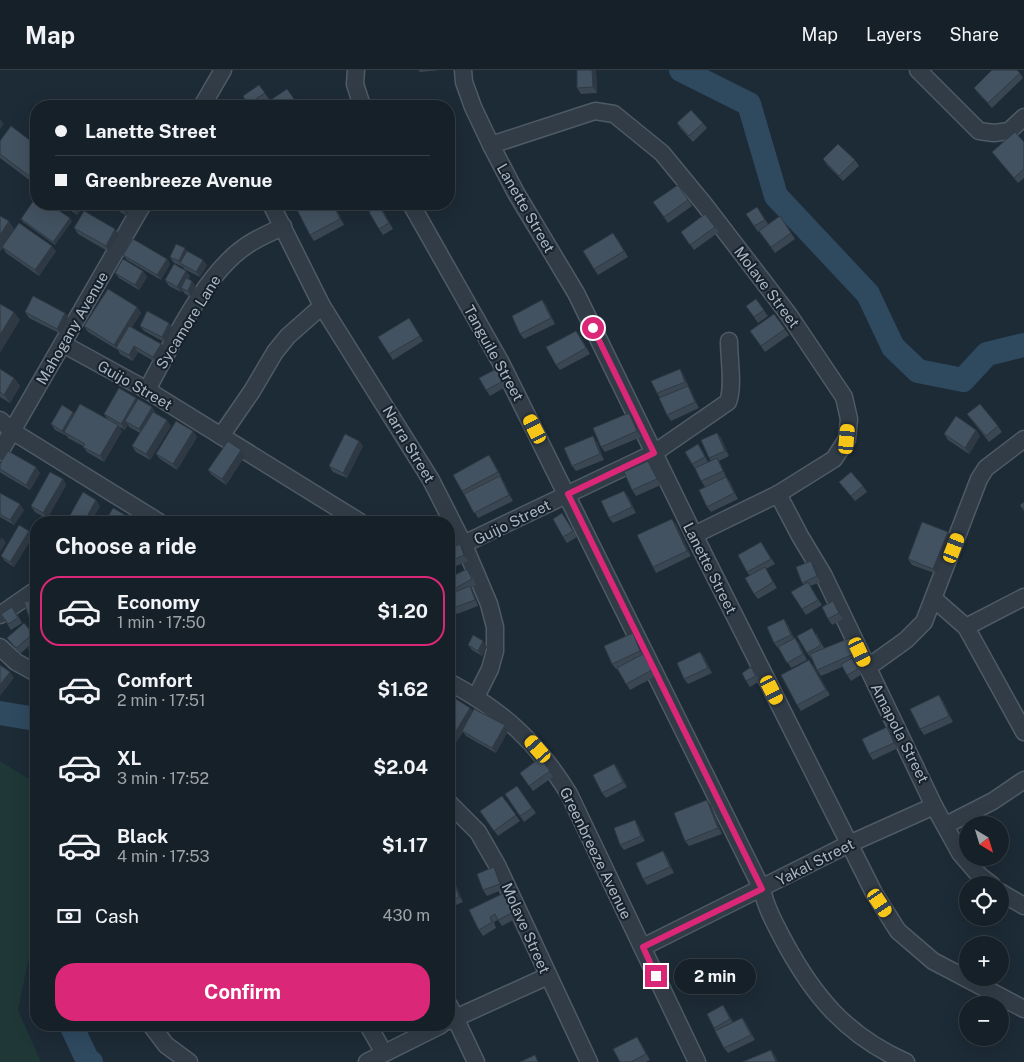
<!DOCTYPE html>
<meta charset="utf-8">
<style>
:root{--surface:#162028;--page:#1f2830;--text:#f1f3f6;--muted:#9ea3a8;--line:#353e45;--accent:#db2777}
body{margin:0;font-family:"Public Sans",sans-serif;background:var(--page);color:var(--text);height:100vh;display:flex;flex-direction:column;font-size:19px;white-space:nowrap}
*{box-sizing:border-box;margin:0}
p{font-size:16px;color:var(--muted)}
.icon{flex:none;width:28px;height:28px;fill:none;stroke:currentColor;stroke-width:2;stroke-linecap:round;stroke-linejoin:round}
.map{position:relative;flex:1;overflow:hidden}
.side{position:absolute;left:30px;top:446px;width:425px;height:515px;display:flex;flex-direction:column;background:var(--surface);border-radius:20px;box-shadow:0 5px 20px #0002,0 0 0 1px var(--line)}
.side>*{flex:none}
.hud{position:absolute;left:30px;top:30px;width:425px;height:110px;border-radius:20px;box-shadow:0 5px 20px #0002,0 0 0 1px var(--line);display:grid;align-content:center;height:110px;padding:0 25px;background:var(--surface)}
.needle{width:32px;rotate:142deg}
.tools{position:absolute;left:959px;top:746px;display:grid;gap:10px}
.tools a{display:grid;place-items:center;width:50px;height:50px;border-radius:50%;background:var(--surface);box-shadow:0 5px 20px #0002,0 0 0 1px var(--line);font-size:25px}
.end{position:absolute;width:22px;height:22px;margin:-11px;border:6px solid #db2777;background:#fff;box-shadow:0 0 0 2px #fff}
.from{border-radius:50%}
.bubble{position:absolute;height:35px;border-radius:18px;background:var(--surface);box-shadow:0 5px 20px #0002,0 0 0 1px var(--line);font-size:16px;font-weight:700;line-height:35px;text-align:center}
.car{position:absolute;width:15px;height:30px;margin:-15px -8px;border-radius:6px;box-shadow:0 0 4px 1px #0007;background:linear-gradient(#f5c518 24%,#345 0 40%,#f5c518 0 76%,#345 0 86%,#f5c518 0)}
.hud b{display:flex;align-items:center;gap:18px;height:48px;font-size:19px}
.hud b+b{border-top:1px solid var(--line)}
.hud i{width:12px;height:12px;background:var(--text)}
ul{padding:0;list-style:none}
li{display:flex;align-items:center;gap:15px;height:70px;margin:0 10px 8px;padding:0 15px;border:2px solid transparent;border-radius:20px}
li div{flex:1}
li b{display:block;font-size:19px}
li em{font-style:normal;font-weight:700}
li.on{border-color:var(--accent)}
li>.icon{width:45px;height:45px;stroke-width:1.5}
h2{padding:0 25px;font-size:22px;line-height:60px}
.pay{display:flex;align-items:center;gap:12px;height:55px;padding:0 25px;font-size:19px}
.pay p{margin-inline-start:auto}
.primary-button{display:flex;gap:10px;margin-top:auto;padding:10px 25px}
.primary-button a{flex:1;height:58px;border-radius:20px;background:var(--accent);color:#fff;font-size:20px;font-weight:700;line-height:58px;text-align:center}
header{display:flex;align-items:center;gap:30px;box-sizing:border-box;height:70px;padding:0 25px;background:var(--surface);border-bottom:1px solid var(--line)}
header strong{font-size:24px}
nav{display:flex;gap:28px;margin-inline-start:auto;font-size:18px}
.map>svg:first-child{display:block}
</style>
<header>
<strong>Map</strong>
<nav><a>Map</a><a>Layers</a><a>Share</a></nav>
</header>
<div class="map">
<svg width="1024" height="992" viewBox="0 0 1024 992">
<rect width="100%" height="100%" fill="#1d2b36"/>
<path fill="#1f3737" d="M0,691L31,710L36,722V853L18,940L41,992H0Z"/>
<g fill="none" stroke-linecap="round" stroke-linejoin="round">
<g stroke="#2f495f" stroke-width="24">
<path d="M681,0L749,34L776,126L868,224L893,277L918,301L963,310L987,284L1024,275"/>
<path d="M0,643L36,649"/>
<path d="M71,955L87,989L91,992"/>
</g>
<defs>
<g id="minor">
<path d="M356,0L355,14L362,36"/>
<path d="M463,0L464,12L473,37L491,75L516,123L576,223L694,465L874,823L898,861L933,891L1024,939"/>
<path d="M918,0L979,61L994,63L1009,61L1024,47"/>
<path d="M202,36L223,0"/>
<path d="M491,75L595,41L614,44L662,83L704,134L789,245L844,327L849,349L847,369L834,389L778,424L694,465"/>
<path d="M271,134L322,236L431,410L464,475L489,534L495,557V581L490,599L476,627"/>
<path d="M411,134L501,293L762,819C766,838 775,854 784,871C814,927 847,966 906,992"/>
<path d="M63,274L147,320L360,452"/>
<path d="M147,320C171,276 204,204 246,176C257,168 271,163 283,156"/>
<path d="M0,350L12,361L159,452"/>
<path d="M221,366L252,321L275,282L288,266L322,236"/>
<path d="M0,382L143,134"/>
<path d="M778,424L800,466L824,506L934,736L960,783L979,805L992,815"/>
<path d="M449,481L654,383L728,332C734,316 729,290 729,271"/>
<path d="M934,529L966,557L1024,662"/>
<path d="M0,545L36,520"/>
<path d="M966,557L1024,527"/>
<path d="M0,577L16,592L36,603"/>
<path d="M867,598L906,570L924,552L979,409L986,398L1024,369"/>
<path d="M449,612C503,641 537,672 569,724L697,992"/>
<path d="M449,733L478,762L497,795L589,992"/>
<path d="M946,755L993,731L1024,710"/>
<path d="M1000,822L1024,836"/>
<path d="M643,877L849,774L934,736"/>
<path d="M449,935L476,992"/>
<path d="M449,951L548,906"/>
<path d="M151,955L166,975L189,992"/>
<path d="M368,955L384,983"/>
<path d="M367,992L441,955"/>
</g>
</defs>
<use href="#minor" stroke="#4e5a65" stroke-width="19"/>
<use href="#minor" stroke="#313c47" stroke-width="16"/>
</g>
<g fill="#3a4753">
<path d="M418,0H441L420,2Z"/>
<path d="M596,0L597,23L581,24L577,18Z"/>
<path d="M1020,3L1023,8L992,38L978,23L974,18Z"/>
<path d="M259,15L269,29L257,36H250L243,26Z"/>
<path d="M677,53H703L707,58L693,72L681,59Z"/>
<path d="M0,71L36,75V115L0,88Z"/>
<path d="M1024,72V108L1018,113L992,82Z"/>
<path d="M823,89L855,90L859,96L843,111L827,95Z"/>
<path d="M678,115L692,136L668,153L653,132Z"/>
<path d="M62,134H85L77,145Z"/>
<path d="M107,134H135L127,146L109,135Z"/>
<path d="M334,134L344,155L314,171L310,165Z"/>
<path d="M383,141L393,159L383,165L379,159Z"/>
<path d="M761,143L768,154L780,146L795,169L775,183L759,161L758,162L754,156Z"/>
<path d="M705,144L719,162L694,180L681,162Z"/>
<path d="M0,146L14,160L56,181L39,206L6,183L3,178L0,181Z"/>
<path d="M21,149L72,151L55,175L23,152Z"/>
<path d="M74,158L119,165L109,182L78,164Z"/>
<path d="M617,168L628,187L598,205L594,199Z"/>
<path d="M187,181L207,195L200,207L184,199L183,197L174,193L170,187Z"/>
<path d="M123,185L167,189L170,194L161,210L127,190Z"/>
<path d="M143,201L147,207L139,220L119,208L115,203Z"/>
<path d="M186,201L190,206L189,209L196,217L191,227L185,224L182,220L181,222L169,216L165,210Z"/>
<path d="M756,229L768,246L758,253L746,236Z"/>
<path d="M542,230L546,235L555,254L524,269L520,264Z"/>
<path d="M137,237L141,243L132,257L165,280L157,293L138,282L133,291L120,284L118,280L88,262L84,256Z"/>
<path d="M25,242L65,243L69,248L61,264L29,248Z"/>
<path d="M774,244L789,265L765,282L750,261Z"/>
<path d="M413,254L423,271L393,290L389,284Z"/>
<path d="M140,256L173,258L166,273L144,261Z"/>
<path d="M580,266L590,284L560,300L556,295Z"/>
<path d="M0,299L14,308L20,316L10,333L0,327Z"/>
<path d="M680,299L683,304L689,317L691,321L699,338L671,351L667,345L660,328L657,323Z"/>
<path d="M502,303L509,315L490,326L486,320Z"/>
<path d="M136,328L138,330L152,337L155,343L171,356L150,390L136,382L132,376L140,363L129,357L128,354L125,360L118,356L122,361L104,392L87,382L83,376L68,368L67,366L55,360L51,354L75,344L108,350L104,344Z"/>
<path d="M967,344L998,356L1002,362L989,372Z"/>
<path d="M633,348L641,367L605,382L601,377Z"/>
<path d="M976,360L980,366L969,384L948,370L944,364Z"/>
<path d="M193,361L197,367L177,400L160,389L156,384Z"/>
<path d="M717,363L721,368L729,386L719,391L726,407L730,412L738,429L711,442L707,437L705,417L701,411L696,400L692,394L698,374L702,380L708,392L711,391L709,388Z"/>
<path d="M359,371L363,376L347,408L333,402L329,396Z"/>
<path d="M597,372L604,390L576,401L572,396Z"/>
<path d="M241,380L245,386L226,415L212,405L208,400Z"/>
<path d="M493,391L513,431L478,448L462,421Z"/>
<path d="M648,391L652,396L661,415L636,426L632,420Z"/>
<path d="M0,394L36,397L40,403L30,420L1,403L0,402Z"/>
<path d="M63,409L66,415L47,449L35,442L31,436Z"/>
<path d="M839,412L863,416L867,422L855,431Z"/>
<path d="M0,423L24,440L14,455L0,447Z"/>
<path d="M628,426L636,443L613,453L609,448Z"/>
<path d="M100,436L91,452H73L69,447Z"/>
<path d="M566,449L577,467L567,473L563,467Z"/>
<path d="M676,454L691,486L656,503L653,497Z"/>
<path d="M33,466L14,497L5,491L1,486Z"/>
<path d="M952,467L937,504L912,495L908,489Z"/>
<path d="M761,472L775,494L766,499L777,518L758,529L754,524L750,506L747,502Z"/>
<path d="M460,474L464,480L468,491L449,499V479Z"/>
<path d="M815,496L821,512L810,516L822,535L806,545L802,539L804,515L802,513Z"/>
<path d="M471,504L476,515L471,518L473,522L478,536L457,544L453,538V522L452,520Z"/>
<path d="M36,529V558L35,559L31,553Z"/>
<path d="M833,531L843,549L832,555L828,549Z"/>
<path d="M16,542L22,553L11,560L1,544Z"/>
<path d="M788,555L794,568L799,573L807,590L791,598L779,578H778L774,573Z"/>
<path d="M633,563L636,569L643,585L656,606L630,620L617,599H616L612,594Z"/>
<path d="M816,563L824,578L854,573L860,589L855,591L862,604L851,611L842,597L821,606L817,600L812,588H811L807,583Z"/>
<path d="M33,564L35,567L36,565V587L32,584L28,579L30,575L20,584L7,568Z"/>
<path d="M468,575L487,577L482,586L472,580Z"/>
<path d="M700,582L704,587L712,603L688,614L684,609Z"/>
<path d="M813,595L830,625L801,641L797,635Z"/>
<path d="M751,597L760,611L750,617L746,611Z"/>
<path d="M943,631L953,652L924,665L920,659Z"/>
<path d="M470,638L473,641L505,655L508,661L496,683L466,666L463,662L456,672L449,667V641Z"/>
<path d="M891,663L898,678L873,690L869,684Z"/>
<path d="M540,688L553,707L533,721L520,703Z"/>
<path d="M614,694L618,699L627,717L606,728L602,723Z"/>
<path d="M517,716L536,743L524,752L505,724Z"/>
<path d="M502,726L520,751L498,766L480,741Z"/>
<path d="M707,730L711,735L722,764L689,776L685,771Z"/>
<path d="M638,755L645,771L624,780L620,775Z"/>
<path d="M663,781L667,787L674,803L647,815L643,809Z"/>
<path d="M449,795L454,806L452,807L455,813L463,832L449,838Z"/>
<path d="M494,797L498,803L504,819L487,826L483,820Z"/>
<path d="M508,828L517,848L502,856L498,850L494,852L496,858L483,866L479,860L469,840Z"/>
<path d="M723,935L733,952L742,948L746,953L755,970L728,983L724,978L714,958Z"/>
<path d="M641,973L650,990L646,992H620Z"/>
</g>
<g fill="#2f3943">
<path d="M592,0H596L597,23L593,17Z"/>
<path d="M0,49L4,54L0,59Z"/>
<path d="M73,134H85L77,145L71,137Z"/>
<path d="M127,134H135L127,146L123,141Z"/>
<path d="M333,134H334L344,155L340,149Z"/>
<path d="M70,148L72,151L55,175L53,172Z"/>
<path d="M9,151L15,160L0,182V165Z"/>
<path d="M115,159L119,165L109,182L106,176Z"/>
<path d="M52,176L56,181L39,206L35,200Z"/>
<path d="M185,178L189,184L180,193L183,197L179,191Z"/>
<path d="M167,189L170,194L161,210L157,205Z"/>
<path d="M203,190L207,195L200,207L196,202Z"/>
<path d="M143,201L147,207L139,220L135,215Z"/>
<path d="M186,201L190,206L183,219L181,218L182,220L181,222L177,217Z"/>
<path d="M192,211L196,217L191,227L188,221Z"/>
<path d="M542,230L546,235L555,254L551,248Z"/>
<path d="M137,237L141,243L118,279L116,278L118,280L114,275Z"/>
<path d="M14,242L20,250L0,283V265Z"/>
<path d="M65,243L69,248L61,264L57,259Z"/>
<path d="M169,253L173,258L166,273L162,267Z"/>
<path d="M576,261L580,266L590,284L586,278Z"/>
<path d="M161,274L165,280L157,293L153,287Z"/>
<path d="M134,276L138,282L133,291L129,285Z"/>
<path d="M680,299L683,304L689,317L691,321L699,338L695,332L688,316L685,312Z"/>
<path d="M14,308L20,316L10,333L4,325Z"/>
<path d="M136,328L140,333L125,351L128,354L125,360L121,354Z"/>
<path d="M152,337L156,343L143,364L139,359Z"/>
<path d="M73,342L77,348L64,362L66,366L62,361Z"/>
<path d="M629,343L633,348L641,367L637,361Z"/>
<path d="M167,350L171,356L150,390L146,384Z"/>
<path d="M118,355L122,361L104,392L100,386Z"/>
<path d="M976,360L980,366L969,384L965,378Z"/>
<path d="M193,361L197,367L177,400L173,394Z"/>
<path d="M717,363L721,368L729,386L725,381Z"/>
<path d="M593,366L597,372L604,390L600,384Z"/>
<path d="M359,371L363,376L347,408L343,403Z"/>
<path d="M698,374L702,380L709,393L705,387Z"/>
<path d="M241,380L245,386L226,415L222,409Z"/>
<path d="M489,385L493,391L502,407L498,402Z"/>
<path d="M717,388L720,393L727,407L723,401Z"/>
<path d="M648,391L652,396L661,415L657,409Z"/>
<path d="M36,397L40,403L30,420L26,415Z"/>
<path d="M500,406L504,412L513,431L509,425Z"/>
<path d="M726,407L730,412L738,429L734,423Z"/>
<path d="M63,409L66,415L47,449L43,443Z"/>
<path d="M624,421L628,426L636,443L632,437Z"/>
<path d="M96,430L100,436L91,452H84Z"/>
<path d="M20,434L24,440L14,455L10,450Z"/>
<path d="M127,446L131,452H123Z"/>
<path d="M672,449L676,454L691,486L687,481Z"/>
<path d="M29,461L33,466L14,497L10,492Z"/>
<path d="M948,462L952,467L937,504L933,499Z"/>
<path d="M2,467L6,473L0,482V470Z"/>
<path d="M460,474L464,480L468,491L464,485Z"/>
<path d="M811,491L815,496L821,512L817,506Z"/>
<path d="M833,531L837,537L843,549L839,543Z"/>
<path d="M449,534L453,540L449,548Z"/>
<path d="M784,549L788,555L795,571L791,565Z"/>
<path d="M633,563L636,569L643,585L656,606L640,581Z"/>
<path d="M795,568L799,573L807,590L803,584Z"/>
<path d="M850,568L854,573L860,589L856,583Z"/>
<path d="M483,571L487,577L482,586L478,581Z"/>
<path d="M700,582L704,587L712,603L708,598Z"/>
<path d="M809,590L813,595L830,625L826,620Z"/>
<path d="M10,602L14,608L0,626V615Z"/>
<path d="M939,625L943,631L953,652L949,646Z"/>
<path d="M470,638L474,643L456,672L453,666Z"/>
<path d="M505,655L508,661L496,683L492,678Z"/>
<path d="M887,657L891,663L898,678L894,673Z"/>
<path d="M614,694L618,699L627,717L623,712Z"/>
<path d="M707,730L711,735L722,764L718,758Z"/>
<path d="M635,750L638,755L645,771L641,766Z"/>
<path d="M663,781L667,787L674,803L670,797Z"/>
<path d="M494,797L498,803L504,819L500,814Z"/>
<path d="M452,807L455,813L463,832L459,827Z"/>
<path d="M504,823L508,828L517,848L513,842Z"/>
<path d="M723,935L727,941L734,955L730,949Z"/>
<path d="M742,948L746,953L755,970L751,965Z"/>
<path d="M637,967L641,973L650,990L646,984Z"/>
<path d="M771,980L775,985L778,992H776Z"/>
</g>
<g fill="#435260" stroke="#2f3943">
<path d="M577,0H592L593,17L577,18Z"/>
<path d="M992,0H1017L1020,3L988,33L974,18Z"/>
<path d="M259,15L265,23L248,34L243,26Z"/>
<path d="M287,19L299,36H262Z"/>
<path d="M691,40L703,53L689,66L677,53Z"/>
<path d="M11,56L36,75V111L0,84V71Z"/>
<path d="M1015,62L1024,72V99L1014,108L992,82Z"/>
<path d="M838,74L855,90L839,106L823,89Z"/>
<path d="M678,115L688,130L664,147L653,132Z"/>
<path d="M36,127V134H49L70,148L53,172L21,149Z"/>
<path d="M67,134H73L71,137Z"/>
<path d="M111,134H127L123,141Z"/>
<path d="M294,134H333L340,149L310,165Z"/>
<path d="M379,136L389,153L379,159L369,142Z"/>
<path d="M757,137L765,150L754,156L746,144Z"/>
<path d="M84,141L115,159L106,176L74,158Z"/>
<path d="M705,144L715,157L690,175L681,162Z"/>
<path d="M0,146L9,151L0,165Z"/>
<path d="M780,146L791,163L771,177L759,161Z"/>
<path d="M19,153L52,176L35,200L2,177Z"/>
<path d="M613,163L624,181L594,199L583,181Z"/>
<path d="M133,169L167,189L157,205L123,185Z"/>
<path d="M176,174L185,178L179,191L170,187Z"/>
<path d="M187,181L203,190L196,202L180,193Z"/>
<path d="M123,189L143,201L135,215L115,203Z"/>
<path d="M174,194L186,201L177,217L165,210Z"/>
<path d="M186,208L192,211L188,221L181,218Z"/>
<path d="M108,219L137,237L114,275L84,256Z"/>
<path d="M33,226L65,243L57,259L25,242Z"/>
<path d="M756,229L764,240L754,247L746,236Z"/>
<path d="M542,230L551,248L520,264L512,246Z"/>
<path d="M0,234L14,242L0,265Z"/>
<path d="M147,241L169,253L162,267L140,256Z"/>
<path d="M774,244L785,259L761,276L750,261Z"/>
<path d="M409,248L420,266L389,284L378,267Z"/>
<path d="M129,256L161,274L153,287L134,276L129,285L116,278Z"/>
<path d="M576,261L586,278L556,295L546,277Z"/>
<path d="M498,298L505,310L486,320L479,308Z"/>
<path d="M0,299L14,308L4,325L0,322Z"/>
<path d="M680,299L685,312L657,323L651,311Z"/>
<path d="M688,316L695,332L667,345L659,328Z"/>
<path d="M119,318L136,328L121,354L104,344Z"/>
<path d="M138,329L152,337L139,359L125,351Z"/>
<path d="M80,334L118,355L100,386L83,377L85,374L64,362Z"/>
<path d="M980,334L998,356L986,366L967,344Z"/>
<path d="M62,335L73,342L62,361L51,354Z"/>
<path d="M153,342L167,350L146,384L132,376Z"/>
<path d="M629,343L637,361L601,377L593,358Z"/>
<path d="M956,346L976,360L965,378L944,364Z"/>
<path d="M176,351L193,361L173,394L156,384Z"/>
<path d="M717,363L725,381L709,388L701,370Z"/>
<path d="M345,364L359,371L343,403L329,396Z"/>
<path d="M593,366L600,384L572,396L564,378Z"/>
<path d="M228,371L241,380L222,409L208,400Z"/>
<path d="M698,374L705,387L692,394L685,382Z"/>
<path d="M8,381L36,397L26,415L0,399V394Z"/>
<path d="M489,385L498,402L462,421L453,405Z"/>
<path d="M717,388L723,401L701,411L695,398Z"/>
<path d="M648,391L657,409L632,420L624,402Z"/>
<path d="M50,402L63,409L43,443L31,436Z"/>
<path d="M851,402L863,416L851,426L839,412Z"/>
<path d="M500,406L509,425L474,443L464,424Z"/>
<path d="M726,407L734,423L707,437L699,420Z"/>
<path d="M624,421L632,437L609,448L601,431Z"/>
<path d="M83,422L96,430L84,452H79L69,447Z"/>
<path d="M0,423L20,434L10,450L0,444Z"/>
<path d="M1024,432V441L1020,435Z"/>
<path d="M113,438L127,446L123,452H105Z"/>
<path d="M562,443L573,461L563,467L553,449Z"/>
<path d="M672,449L687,481L653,497L637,465Z"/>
<path d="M61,450L69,452H60Z"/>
<path d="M330,450L335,452H328Z"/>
<path d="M922,452L948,462L933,499L908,489Z"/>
<path d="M19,455L29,461L10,492L1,486Z"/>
<path d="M761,472L771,489L747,502L738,485Z"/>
<path d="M460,474L464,485L449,492V479Z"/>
<path d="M811,491L817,506L802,513L796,497Z"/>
<path d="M765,497L773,512L754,524L745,508Z"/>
<path d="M467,499L472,509L452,520L449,515V508Z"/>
<path d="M808,512L818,530L802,539L791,522Z"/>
<path d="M470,516L475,530L453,538L449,528V524Z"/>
<path d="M36,529V551L31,553L24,532Z"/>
<path d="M833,531L839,543L828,549L822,537Z"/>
<path d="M12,537L18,548L8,554L1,544Z"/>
<path d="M784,549L791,565L774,573L767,557Z"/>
<path d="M24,553L33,564L16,578L7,568Z"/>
<path d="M812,558L821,575L807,583L797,566Z"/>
<path d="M633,563L640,581L612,594L604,576Z"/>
<path d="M36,565V584L28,579Z"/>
<path d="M473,565L483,571L478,581L468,575Z"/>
<path d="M795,568L803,584L787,593L778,577Z"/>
<path d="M850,568L856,583L817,600L810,584Z"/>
<path d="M700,582L708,598L684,609L677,593Z"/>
<path d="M643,584L652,600L626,614L617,598Z"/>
<path d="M852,588L858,599L847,605L841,594Z"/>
<path d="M809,590L826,620L797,635L781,605Z"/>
<path d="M0,595L10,602L0,615Z"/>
<path d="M751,597L756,606L746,611L742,603Z"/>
<path d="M939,625L949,646L920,659L910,639Z"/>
<path d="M456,629L470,638L453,666L449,664V641Z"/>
<path d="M474,639L505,655L492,678L462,661Z"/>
<path d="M887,657L894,673L869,684L862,669Z"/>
<path d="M540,688L550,701L529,716L520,703Z"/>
<path d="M614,694L623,712L602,723L593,705Z"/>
<path d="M517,716L532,738L520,746L505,724Z"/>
<path d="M502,726L516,745L494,761L480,741Z"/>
<path d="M707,730L718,758L685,771L674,743Z"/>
<path d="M635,750L641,766L620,775L614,758Z"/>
<path d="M663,781L670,797L643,809L636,793Z"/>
<path d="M494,797L500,814L483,820L477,804Z"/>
<path d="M452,807L459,827L449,831V808Z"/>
<path d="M504,823L513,842L498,850L495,844L490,847L492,852L479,860L469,840Z"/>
<path d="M723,935L730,949L714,958L707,944Z"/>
<path d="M742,948L751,965L724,978L715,961Z"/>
<path d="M637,967L646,984L631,992H620L613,979Z"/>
<path d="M771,980L776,992H742Z"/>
<path d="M535,985L538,992H520Z"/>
</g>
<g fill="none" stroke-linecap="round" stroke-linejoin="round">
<path stroke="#db2777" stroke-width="6" d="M593,258L654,383L568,424L762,819L643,877L656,906"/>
</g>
<g text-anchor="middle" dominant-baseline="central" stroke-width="4" stroke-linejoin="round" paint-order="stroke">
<g font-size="15" fill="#aab7c4" stroke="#17212b">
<text transform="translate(526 138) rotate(60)">Lanette Street</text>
<text transform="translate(767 217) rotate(53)">Molave Street</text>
<text transform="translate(188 252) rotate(-58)">Sycamore Lane</text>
<text transform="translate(72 258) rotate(-60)">Mahogany Avenue</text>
<text transform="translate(494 283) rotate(61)">Tanguile Street</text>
<text transform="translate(135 315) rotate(30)">Guijo Street</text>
<text transform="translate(409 374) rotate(59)">Narra Street</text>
<text transform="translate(512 452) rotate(-26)">Guijo Street</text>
<text transform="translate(710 498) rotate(63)">Lanette Street</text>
<text transform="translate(900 663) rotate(63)">Amapola Street</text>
<text transform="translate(596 783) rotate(64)">Greenbreeze Avenue</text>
<text transform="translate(815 792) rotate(-27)">Yakal Street</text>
<text transform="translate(526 858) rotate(66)">Molave Street</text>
</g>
</g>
</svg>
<div class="tools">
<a><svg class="needle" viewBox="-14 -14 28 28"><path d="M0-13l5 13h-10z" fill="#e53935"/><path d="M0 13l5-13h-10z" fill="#9ea3a8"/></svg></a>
<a><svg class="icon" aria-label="locate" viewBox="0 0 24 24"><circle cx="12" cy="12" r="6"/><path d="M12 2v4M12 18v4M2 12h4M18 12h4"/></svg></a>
<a>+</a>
<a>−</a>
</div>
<i class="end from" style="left:593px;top:258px"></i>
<i class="end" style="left:656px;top:906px"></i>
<div class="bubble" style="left:674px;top:889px;width:82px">2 min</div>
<i class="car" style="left:535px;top:359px;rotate:333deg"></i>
<i class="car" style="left:847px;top:369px;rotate:5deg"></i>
<i class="car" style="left:954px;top:478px;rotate:21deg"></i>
<i class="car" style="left:860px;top:582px;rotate:155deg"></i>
<i class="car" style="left:772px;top:620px;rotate:153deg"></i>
<i class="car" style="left:538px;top:679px;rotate:319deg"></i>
<i class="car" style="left:880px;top:833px;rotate:146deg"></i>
<div class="hud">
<b><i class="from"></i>Lanette Street</b>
<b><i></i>Greenbreeze Avenue</b>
</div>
<section class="side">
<h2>Choose a ride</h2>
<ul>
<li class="on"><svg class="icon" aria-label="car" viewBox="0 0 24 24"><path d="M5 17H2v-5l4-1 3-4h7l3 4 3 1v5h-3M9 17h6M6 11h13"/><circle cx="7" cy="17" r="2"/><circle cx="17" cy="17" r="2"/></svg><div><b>Economy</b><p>1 min · 17:50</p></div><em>$1.20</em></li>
<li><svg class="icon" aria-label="car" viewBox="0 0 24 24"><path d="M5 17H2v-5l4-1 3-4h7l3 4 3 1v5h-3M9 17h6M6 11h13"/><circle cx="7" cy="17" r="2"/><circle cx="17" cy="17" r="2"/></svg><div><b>Comfort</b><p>2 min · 17:51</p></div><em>$1.62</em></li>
<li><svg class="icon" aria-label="car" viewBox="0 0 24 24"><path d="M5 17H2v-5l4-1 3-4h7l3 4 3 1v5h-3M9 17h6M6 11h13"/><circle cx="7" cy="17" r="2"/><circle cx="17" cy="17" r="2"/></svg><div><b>XL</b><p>3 min · 17:52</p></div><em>$2.04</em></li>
<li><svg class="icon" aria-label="car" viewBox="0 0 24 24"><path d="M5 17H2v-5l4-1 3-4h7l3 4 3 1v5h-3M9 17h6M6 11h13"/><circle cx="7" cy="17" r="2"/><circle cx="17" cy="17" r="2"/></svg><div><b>Black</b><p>4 min · 17:53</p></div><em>$1.17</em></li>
</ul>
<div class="pay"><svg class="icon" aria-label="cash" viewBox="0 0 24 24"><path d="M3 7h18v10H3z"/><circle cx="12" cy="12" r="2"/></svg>Cash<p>430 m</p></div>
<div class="primary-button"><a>Confirm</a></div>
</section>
</div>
